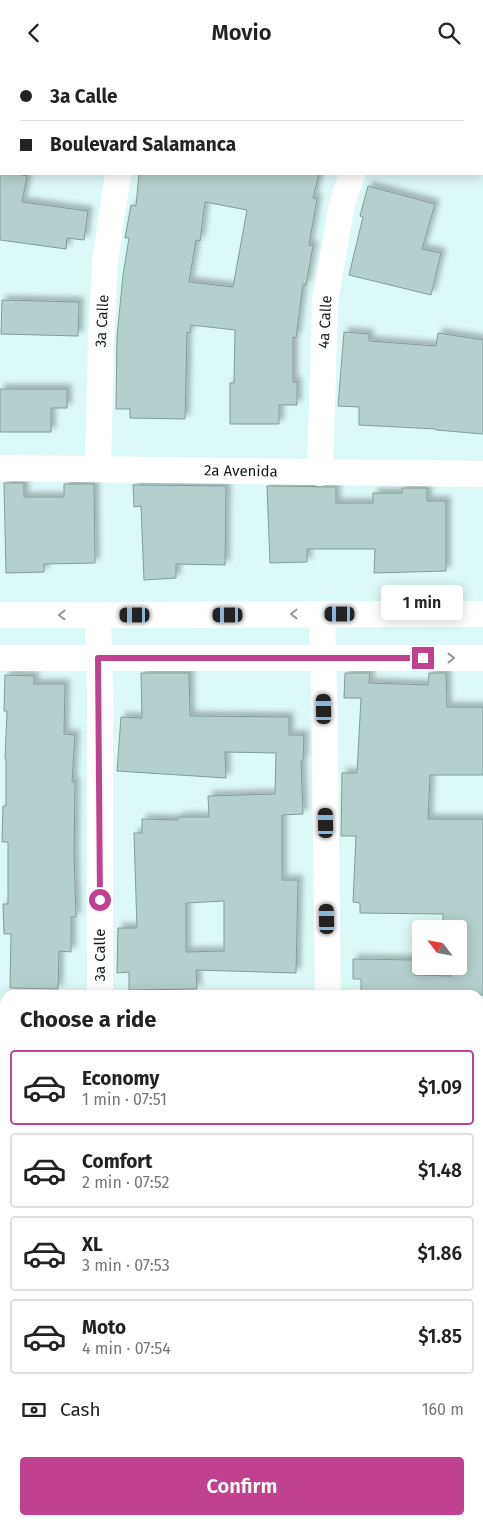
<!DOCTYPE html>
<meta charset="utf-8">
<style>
:root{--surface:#fff;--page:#f2f2f2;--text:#222;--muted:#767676;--line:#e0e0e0;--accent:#bf418f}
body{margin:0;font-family:"Fira Sans",sans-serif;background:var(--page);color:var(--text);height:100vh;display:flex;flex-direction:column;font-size:19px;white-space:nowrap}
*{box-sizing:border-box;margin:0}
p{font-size:16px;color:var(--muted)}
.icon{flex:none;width:28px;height:28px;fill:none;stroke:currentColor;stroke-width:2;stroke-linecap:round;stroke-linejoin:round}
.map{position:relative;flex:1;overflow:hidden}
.details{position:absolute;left:0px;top:925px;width:484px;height:535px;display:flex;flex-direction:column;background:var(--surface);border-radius:15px 15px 0 0;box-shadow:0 2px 12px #0003}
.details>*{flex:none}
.hud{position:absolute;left:0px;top:0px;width:484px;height:110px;box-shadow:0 2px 12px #0003;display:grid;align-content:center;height:110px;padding:0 20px;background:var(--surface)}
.needle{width:32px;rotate:301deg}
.controls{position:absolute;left:412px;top:855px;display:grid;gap:10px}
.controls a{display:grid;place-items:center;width:55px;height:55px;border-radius:5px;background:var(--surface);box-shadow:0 2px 12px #0003;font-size:25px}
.end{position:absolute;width:22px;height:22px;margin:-11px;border:6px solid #bf418f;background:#fff;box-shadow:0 0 0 2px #fff}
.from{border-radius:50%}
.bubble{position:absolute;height:35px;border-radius:5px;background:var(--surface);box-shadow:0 2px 12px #0003;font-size:16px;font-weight:600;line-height:35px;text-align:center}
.car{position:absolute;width:15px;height:30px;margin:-15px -8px;border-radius:6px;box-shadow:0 0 4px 1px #0007;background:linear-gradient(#222 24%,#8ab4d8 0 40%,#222 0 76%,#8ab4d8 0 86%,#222 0)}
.hud b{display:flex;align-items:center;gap:18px;height:48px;font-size:19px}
.hud b+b{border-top:1px solid var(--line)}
.hud i{width:12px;height:12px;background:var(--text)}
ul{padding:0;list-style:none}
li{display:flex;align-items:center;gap:15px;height:75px;margin:0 10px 8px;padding:0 10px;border:2px solid var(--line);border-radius:5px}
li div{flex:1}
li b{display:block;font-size:19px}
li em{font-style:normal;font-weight:600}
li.active{border-color:var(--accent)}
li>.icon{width:45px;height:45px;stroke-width:1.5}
h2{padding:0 20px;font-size:22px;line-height:60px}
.pay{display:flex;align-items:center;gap:12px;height:55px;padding:0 20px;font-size:19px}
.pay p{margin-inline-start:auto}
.primary-button{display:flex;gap:10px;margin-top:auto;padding:10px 20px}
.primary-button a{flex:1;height:58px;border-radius:5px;background:var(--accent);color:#fff;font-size:20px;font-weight:600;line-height:58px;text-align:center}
header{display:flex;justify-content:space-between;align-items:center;height:65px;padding:0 20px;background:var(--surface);font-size:22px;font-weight:600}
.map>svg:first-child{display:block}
</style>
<header><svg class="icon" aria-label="back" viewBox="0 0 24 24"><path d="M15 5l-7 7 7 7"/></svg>Movio<svg class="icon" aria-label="search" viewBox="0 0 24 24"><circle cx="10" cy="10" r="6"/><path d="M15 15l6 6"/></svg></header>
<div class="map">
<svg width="483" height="1460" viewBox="0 0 483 1460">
<defs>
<filter id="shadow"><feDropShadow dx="4.5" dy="-4.5" stdDeviation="2.5" flood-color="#0004"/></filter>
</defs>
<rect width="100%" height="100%" fill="#dbf9f6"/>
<path fill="#ecbcd5" d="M479,1345H483V1460H366V1455H479Z"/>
<g fill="#b3d0cd" stroke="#809c99" fill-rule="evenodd" filter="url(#shadow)">
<path d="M0,105L1,109H18L27,111L22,137L88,146L84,175L67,173L66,184L0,175Z"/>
<path d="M139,109H319L313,133L317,134L309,180L313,181L306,220L303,219L296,273L293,272V317H297V340H279V359H230V318H234L235,265L191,260L190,268L187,267L185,354L130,353V344H116L117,271L123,210L129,173H125L131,140L136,141ZM205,137L247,145L233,222L189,217L196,175L200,176Z"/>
<path d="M368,121L435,139L422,184L441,188L431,230L349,210L363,152L360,151Z"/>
<path d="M2,235L79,237L78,271L1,269Z"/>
<path d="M344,267L369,269V276L436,281L438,268L483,275V369L436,365V364L359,360V342L338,341Z"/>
<path d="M0,324H67V343H51V367H0Z"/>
<path d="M4,418H24V432H64V419H94L95,498L44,499V507L6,508Z"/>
<path d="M133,420L226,421L225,500L176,499V513L144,515L141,441L134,442Z"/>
<path d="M267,421L336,422V438H373V428H402V423H427V436H446V506L374,508L375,484H307V497L270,498Z"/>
<path d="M141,608H189L190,651L289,652V670H304L303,696H301L303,749L282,750V815H298L296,908L196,905L197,924L129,925V907L117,908L118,863H137L134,768H142V754L178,755V752H209L208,731L275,729L276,688L225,687L226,713L117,706L121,652L142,653ZM224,836V886L186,887V838Z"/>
<path d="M345,608H370L369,618L428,620L429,608H446L447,642H483V710H430L428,754H483V930H386V928L361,927V914H353V894L414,895V910L451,911V901H459V856H443V849L360,848V838L353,837L356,771H341L342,708H357L361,633H344Z"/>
<path d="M5,610L34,611V619H65L64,669L75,670L72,717H75L74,791L76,852H71V887L59,886L58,924L10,923L11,869H4L3,839H8V777H2L3,741H6V694H5L7,646H4Z"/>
</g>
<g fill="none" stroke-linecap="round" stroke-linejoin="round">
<g stroke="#fff" stroke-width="26">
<path d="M150,1V0"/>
<path d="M391,1L392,0"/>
<path d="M0,403L483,409"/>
<path d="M98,404L101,275L105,197L118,109"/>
<path d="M320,408L325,236L342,139L352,109"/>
<path d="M322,549L324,625L328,930"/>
<path d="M0,550L483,549"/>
<path d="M98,550L100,626V930"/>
<path d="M0,593H483"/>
<path d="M0,1122H5"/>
<path d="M479,1131H483"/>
<path d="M0,1327H5"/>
<path d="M479,1331H483"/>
<path d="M120,1455V1460"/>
<path d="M344,1460V1455"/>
</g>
</g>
<defs><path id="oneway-chevron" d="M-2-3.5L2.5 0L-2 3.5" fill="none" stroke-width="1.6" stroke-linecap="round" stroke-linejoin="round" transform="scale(1.25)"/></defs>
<g stroke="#949998">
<use href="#oneway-chevron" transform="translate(294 549) rotate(180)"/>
<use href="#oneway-chevron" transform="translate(62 550) rotate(180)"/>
<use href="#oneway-chevron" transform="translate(451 593)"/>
</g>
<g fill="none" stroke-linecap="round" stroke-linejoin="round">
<path stroke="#bf418f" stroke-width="6" d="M100,835L98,593H423"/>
</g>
<g text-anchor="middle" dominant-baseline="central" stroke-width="4" stroke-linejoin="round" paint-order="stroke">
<g font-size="15" fill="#111c1b" stroke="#fff">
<text transform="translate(102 256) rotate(-87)">3a Calle</text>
<text transform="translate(325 257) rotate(-87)">4a Calle</text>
<text transform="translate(241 406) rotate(1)">2a Avenida</text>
<text transform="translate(100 890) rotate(-90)">3a Calle</text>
</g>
</g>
</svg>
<div class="controls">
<a><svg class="needle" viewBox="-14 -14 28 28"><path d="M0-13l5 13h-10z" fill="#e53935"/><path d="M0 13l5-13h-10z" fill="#767676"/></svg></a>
</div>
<i class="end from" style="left:100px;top:835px"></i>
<i class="end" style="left:423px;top:593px"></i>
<div class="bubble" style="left:381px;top:520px;width:82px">1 min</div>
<i class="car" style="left:340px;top:549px;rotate:270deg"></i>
<i class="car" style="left:135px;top:550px;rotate:270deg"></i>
<i class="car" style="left:228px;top:550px;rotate:270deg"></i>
<i class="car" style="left:324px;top:644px;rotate:359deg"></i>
<i class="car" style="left:326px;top:758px;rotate:359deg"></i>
<i class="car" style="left:327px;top:854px;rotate:359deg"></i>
<div class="hud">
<b><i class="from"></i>3a Calle</b>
<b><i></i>Boulevard Salamanca</b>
</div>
<section class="details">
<h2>Choose a ride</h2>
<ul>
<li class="active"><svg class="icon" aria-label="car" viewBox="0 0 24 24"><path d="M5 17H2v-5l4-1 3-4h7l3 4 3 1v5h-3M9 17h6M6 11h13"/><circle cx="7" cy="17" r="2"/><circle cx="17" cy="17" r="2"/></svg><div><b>Economy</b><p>1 min · 07:51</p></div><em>$1.09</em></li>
<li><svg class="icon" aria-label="car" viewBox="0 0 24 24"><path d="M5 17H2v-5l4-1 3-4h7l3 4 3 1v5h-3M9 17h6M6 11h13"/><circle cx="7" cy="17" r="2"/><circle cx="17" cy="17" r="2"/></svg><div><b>Comfort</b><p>2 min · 07:52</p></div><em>$1.48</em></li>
<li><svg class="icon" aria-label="car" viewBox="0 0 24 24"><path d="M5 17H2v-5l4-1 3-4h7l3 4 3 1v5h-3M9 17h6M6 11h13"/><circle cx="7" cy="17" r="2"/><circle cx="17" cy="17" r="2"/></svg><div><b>XL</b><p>3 min · 07:53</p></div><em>$1.86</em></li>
<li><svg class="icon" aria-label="car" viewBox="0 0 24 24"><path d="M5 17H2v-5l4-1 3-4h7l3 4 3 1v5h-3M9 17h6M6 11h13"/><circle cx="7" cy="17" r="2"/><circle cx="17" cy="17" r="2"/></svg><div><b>Moto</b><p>4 min · 07:54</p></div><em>$1.85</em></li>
</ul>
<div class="pay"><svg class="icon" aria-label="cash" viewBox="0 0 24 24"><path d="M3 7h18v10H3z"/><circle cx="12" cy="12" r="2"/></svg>Cash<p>160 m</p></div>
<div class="primary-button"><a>Confirm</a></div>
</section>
</div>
